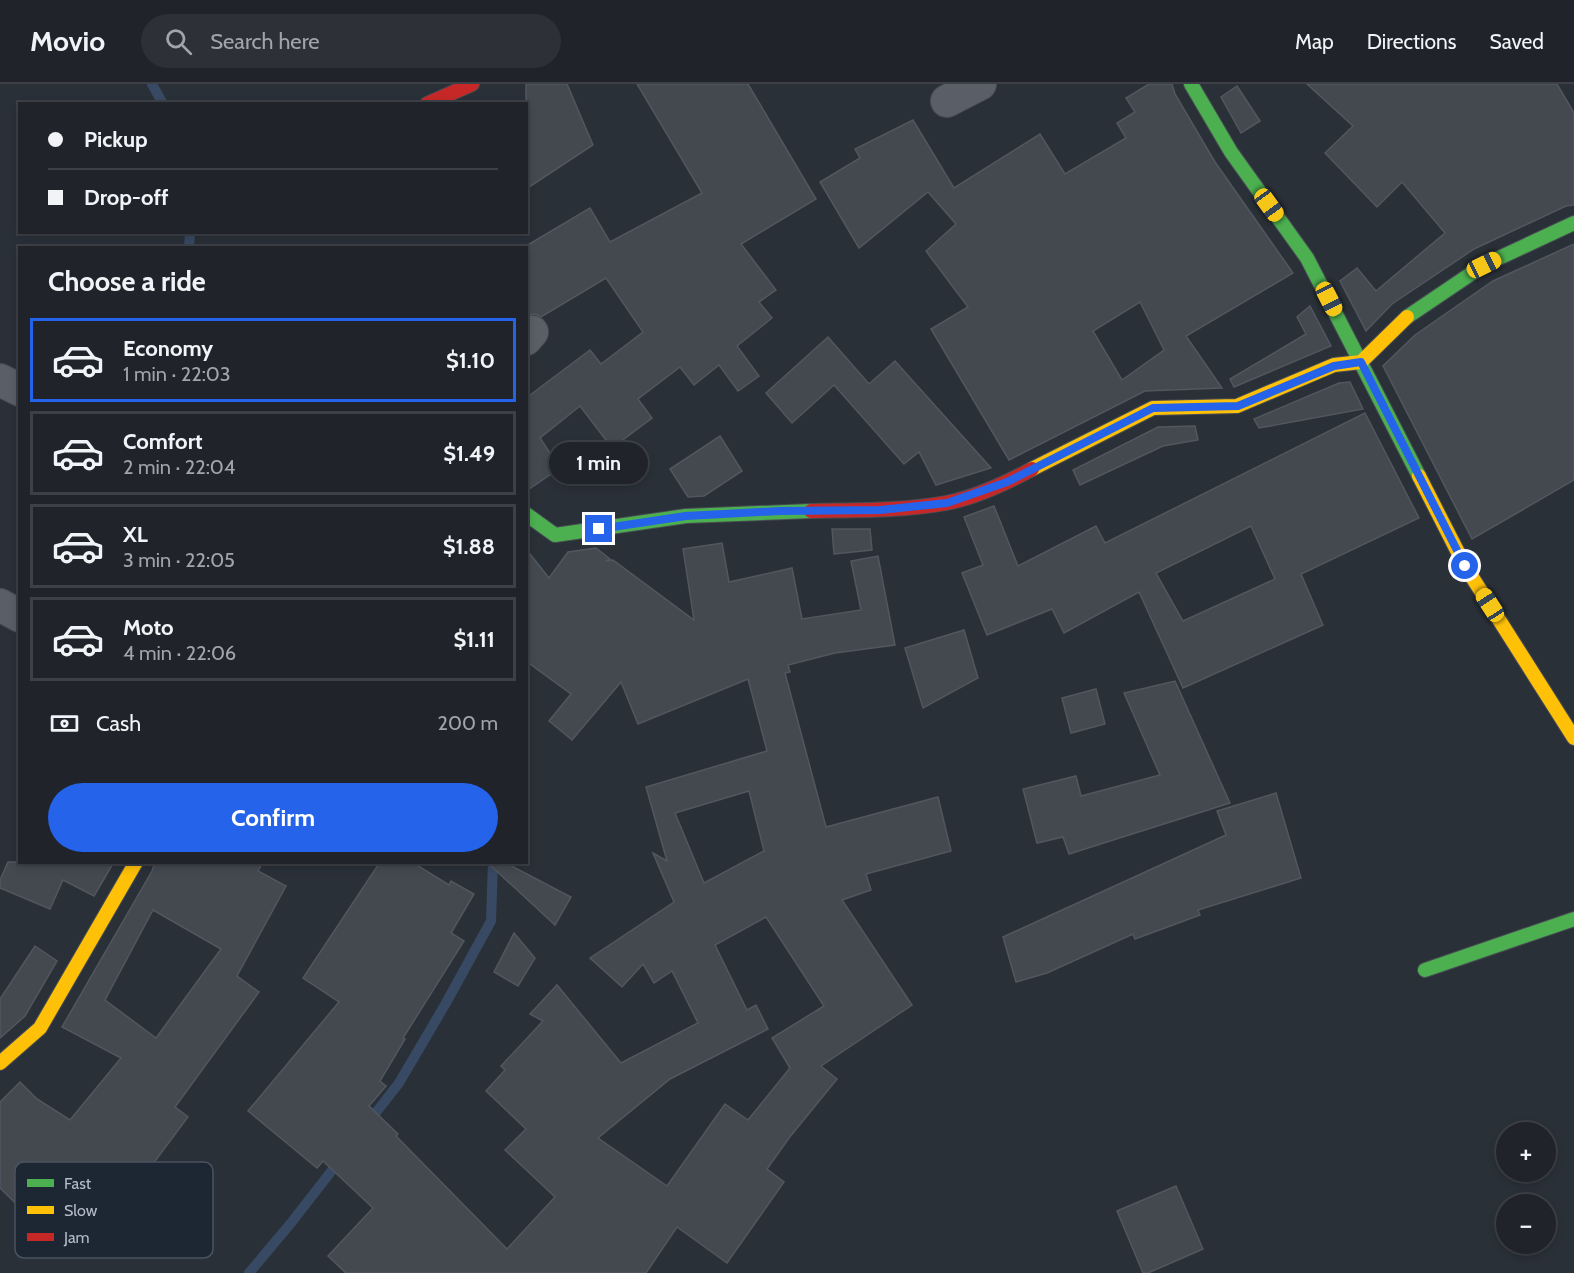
<!DOCTYPE html>
<meta charset="utf-8">
<style>
:root{--surface:#20242a;--page:#2d3036;--text:#f1f3f6;--muted:#a2a4a8;--line:#3d4147;--accent:#2563eb}
body{margin:0;font-family:Cabin,sans-serif;background:var(--page);color:var(--text);height:100vh;display:flex;flex-direction:column;font-size:22px;white-space:nowrap}
*{box-sizing:border-box;margin:0}
p{font-size:20px;color:var(--muted)}
.icon{flex:none;width:33px;height:33px;fill:none;stroke:currentColor;stroke-width:2;stroke-linecap:round;stroke-linejoin:round}
.map{position:relative;flex:1;overflow:hidden}
.sheet{position:absolute;left:18px;top:162px;width:510px;height:618px;display:flex;flex-direction:column;background:var(--surface);border-radius:0px;box-shadow:0 3px 9px #0003,0 0 0 2px var(--line)}
.sheet>*{flex:none}
.top-card{position:absolute;left:18px;top:18px;width:510px;height:132px;border-radius:0px;box-shadow:0 3px 9px #0003,0 0 0 2px var(--line);display:grid;align-content:center;height:132px;padding:0 30px;background:var(--surface)}
.tools{position:absolute;left:1496px;top:1038px;display:grid;gap:12px}
.tools a{display:grid;place-items:center;width:60px;height:60px;border-radius:50%;background:var(--surface);box-shadow:0 3px 9px #0003,0 0 0 2px var(--line);font-size:30px}
.end{position:absolute;width:27px;height:27px;margin:-14px;border:8px solid #2563eb;background:#fff;box-shadow:0 0 0 3px #fff}
.from{border-radius:50%}
.bubble{position:absolute;height:42px;border-radius:21px;background:var(--surface);box-shadow:0 3px 9px #0003,0 0 0 2px var(--line);font-size:20px;font-weight:700;line-height:42px;text-align:center}
.car{position:absolute;width:18px;height:36px;margin:-18px -9px;border-radius:8px;box-shadow:0 0 4px 2px #0007;background:linear-gradient(#f5c518 24%,#345 0 40%,#f5c518 0 76%,#345 0 86%,#f5c518 0)}
.top-card b{display:flex;align-items:center;gap:21px;height:57px;font-size:22px}
.top-card b+b{border-top:2px solid var(--line)}
.top-card i{width:15px;height:15px;background:var(--text)}
ul{padding:0;list-style:none}
li{display:flex;align-items:center;gap:18px;height:84px;margin:0 12px 9px;padding:0 18px;border:3px solid var(--line);border-radius:0px}
li div{flex:1}
li b{display:block;font-size:22px}
li em{font-style:normal;font-weight:700}
li.selected{border-color:var(--accent)}
li>.icon{width:54px;height:54px;stroke-width:1.5}
h2{padding:0 30px;font-size:27px;line-height:72px}
.pay{display:flex;align-items:center;gap:15px;height:66px;padding:0 30px;font-size:22px}
.pay p{margin-inline-start:auto}
.button{display:flex;gap:12px;margin-top:auto;padding:12px 30px}
.button a{flex:1;height:69px;border-radius:36px;background:var(--accent);color:#fff;font-size:24px;font-weight:700;line-height:69px;text-align:center}
header{display:flex;align-items:center;gap:36px;box-sizing:border-box;height:84px;padding:0 30px;background:var(--surface);border-bottom:2px solid var(--line)}
header strong{font-size:28px}
nav{display:flex;gap:33px;margin-inline-start:auto;font-size:21px}
.search{width:420px;height:54px;background:var(--page);display:flex;align-items:center;gap:15px;box-sizing:border-box;padding:0 21px;border-radius:33px;color:var(--muted);font-size:22px}
.map>svg:first-child{display:block}
</style>
<header>
<strong>Movio</strong>
<div class="search"><svg class="icon" aria-label="search" viewBox="0 0 24 24"><circle cx="10" cy="10" r="6"/><path d="M15 15l6 6"/></svg>Search here</div>
<nav><a>Map</a><a>Directions</a><a>Saved</a></nav>
</header>
<div class="map">
<svg width="1574" height="1189" viewBox="0 0 1574 1189">
<rect width="100%" height="100%" fill="#2a3038"/>
<g fill="none" stroke-linecap="round" stroke-linejoin="round">
<g stroke="#384963" stroke-width="10">
<path d="M152,0L163,20"/>
<path d="M189,164L190,148"/>
<path d="M367,1040L399,999L446,919L491,837L493,778"/>
<path d="M249,1189L291,1139L340,1076"/>
</g>
</g>
<g fill="#444950" stroke="#52575f" stroke-width="1.5" fill-rule="evenodd">
<path d="M526,0H567L593,61L526,105Z"/>
<path d="M637,0H748L816,115L741,160L776,206L759,218L772,234L737,262L759,292L738,307L719,281L694,301L680,283L638,315L652,334L612,364L580,322L540,354L560,384L526,407V314L590,266L601,280L643,248L606,194L541,233L535,230L526,231V162L590,124L610,158L702,109Z"/>
<path d="M1149,0H1172L1175,10L1215,78L1293,189L1186,252L1222,304L1145,307L1009,376L931,245L968,223L926,167L956,140L928,108L859,164L820,98L860,74L855,65L913,36L954,104L1040,50L1065,90L1126,54L1117,39L1135,28L1126,14ZM1140,218L1164,266L1122,296L1093,247Z"/>
<path d="M1307,0H1557L1574,29V121L1566,122L1474,165L1392,220L1366,247L1340,197L1357,184L1376,207L1445,149L1402,98L1377,123L1325,69L1353,42Z"/>
<path d="M1237,2L1260,37L1241,49L1221,13Z"/>
<path d="M1574,160V396L1472,455L1383,282L1415,251L1493,197Z"/>
<path d="M1310,222L1331,262L1234,303L1230,295L1306,250L1297,233Z"/>
<path d="M828,253L869,300L895,277L991,384L936,401L919,368L904,380L834,301L792,339L766,309Z"/>
<path d="M1350,298L1363,325L1259,344L1254,335L1339,299Z"/>
<path d="M1365,329L1419,434L1301,490L1323,541L1183,604L1139,508L1064,549L1052,525L987,551L962,489L983,481L964,433L994,422L1018,482L1096,442L1105,459ZM1251,442L1275,495L1183,537L1156,489Z"/>
<path d="M1195,342L1198,356L1163,362L1080,401L1073,386L1158,343Z"/>
<path d="M720,352L742,387L704,412L688,413L670,385Z"/>
<path d="M832,445H870L872,466L834,470Z"/>
<path d="M722,459L729,498L792,484L802,535L861,526L851,477L878,472L895,561L835,569L788,581L790,588L785,589L826,743L938,713L951,767L866,790L871,806L842,816L912,921L821,982L837,995L789,1054L767,1085L784,1098L727,1179L677,1143L646,1189H346L328,1172L373,1124L323,1077L317,1084L248,1027L339,918L303,894L380,778H412L449,801L451,797L474,810L451,849L464,857L403,954L405,955L380,997L386,1002L369,1022L398,1050L396,1052L507,1165L555,1113L505,1066L526,1045L486,1007L505,986L501,982L543,937L530,930L557,901L621,979L698,939L672,887L654,899L643,880L622,903L590,874L674,818L653,769L667,777L646,703L767,667L748,595L638,640L621,598L572,656L549,637L571,610L526,577V465L549,494L568,468L596,464L610,475L606,477L613,476L694,536L683,465ZM749,707L764,767L704,799L675,729ZM766,833L824,922L772,954L790,984L748,1036L725,1020L667,1102L598,1054L670,995L768,945L756,921L747,926L715,861Z"/>
<path d="M964,546L978,594L923,624L905,564Z"/>
<path d="M1175,597L1230,719L1069,770L1063,753L1037,759L1023,705L1076,692L1081,712L1160,691L1124,609Z"/>
<path d="M1096,605L1105,640L1071,649L1062,614Z"/>
<path d="M1276,709L1301,794L1198,826L1200,831L1135,855L1133,850L1047,889L1016,898L1003,853L1226,751L1217,727Z"/>
<path d="M8,778H114L94,812L63,796L50,825L0,804V796Z"/>
<path d="M155,778H263L258,787L286,802L237,892L259,908L175,1023L188,1033L135,1104L112,1088L49,1152L0,1104V1018L20,998L37,1015L70,1036L121,974L62,943L152,787ZM153,826L221,865L156,954L105,916Z"/>
<path d="M490,778H504L571,813L555,841L489,780Z"/>
<path d="M514,849L535,874L518,902L494,888Z"/>
<path d="M35,862L57,877L25,932L0,954V915Z"/>
<path d="M1176,1102L1203,1165L1148,1189H1143L1117,1127Z"/>
</g>
<g fill="none" stroke-linecap="round" stroke-linejoin="round">
<defs>
<g id="street">
<path d="M947,17L980,0"/>
<path d="M526,255L532,248"/>
<path d="M0,296L20,306"/>
<path d="M0,521L20,532"/>
</g>
<g id="fast">
<path d="M1191,0L1231,68L1307,174L1419,392"/>
<path d="M1407,233L1484,181L1574,139"/>
<path d="M526,430L555,451L686,432L811,427"/>
<path d="M1425,886L1574,835"/>
</g>
<g id="slow">
<path d="M1032,385L1153,324L1237,322L1334,281L1361,278L1407,233"/>
<path d="M1419,392L1465,482L1574,654"/>
<path d="M0,979L40,944L136,778"/>
</g>
<g id="jam">
<path d="M427,20L472,0"/>
<path d="M811,427C856,426 902,427 946,419C973,414 1008,398 1032,385"/>
</g>
</defs>
<use href="#street" stroke="#484c53" stroke-width="34"/>
<use href="#fast" stroke="#484c53" stroke-width="16"/>
<use href="#slow" stroke="#484c53" stroke-width="16"/>
<use href="#jam" stroke="#484c53" stroke-width="16"/>
<use href="#street" stroke="#5a5e66" stroke-width="32"/>
<use href="#fast" stroke="#4caf50" stroke-width="14"/>
<use href="#slow" stroke="#ffc107" stroke-width="14"/>
<use href="#jam" stroke="#c62828" stroke-width="14"/>
</g>
<g fill="none" stroke-linecap="round" stroke-linejoin="round">
<path stroke="#2563eb" stroke-width="8" d="M599,445L686,432L780,427L880,426L947,419L1007,398L1153,324L1238,322L1334,282L1361,278L1465,482"/>
</g>
<rect x="15" y="1078" width="198" height="96" rx="9" fill="#1d2633" stroke="#4a5360" stroke-width="1.5"/>
<rect x="27" y="1095" width="27" height="8" fill="#4caf50"/>
<rect x="27" y="1122" width="27" height="8" fill="#ffc107"/>
<rect x="27" y="1149" width="27" height="8" fill="#c62828"/>
<g font-size="16" fill="#b4bcc9">
<text x="64" y="1105">Fast</text>
<text x="64" y="1132">Slow</text>
<text x="64" y="1159">Jam</text>
</g>
</svg>
<div class="tools">
<a>+</a>
<a>−</a>
</div>
<i class="end from" style="left:1465px;top:482px"></i>
<i class="end" style="left:599px;top:445px"></i>
<div class="bubble" style="left:549px;top:358px;width:99px">1 min</div>
<i class="car" style="left:1269px;top:121px;rotate:144deg"></i>
<i class="car" style="left:1484px;top:181px;rotate:64deg"></i>
<i class="car" style="left:1329px;top:215px;rotate:153deg"></i>
<i class="car" style="left:1490px;top:521px;rotate:327deg"></i>
<div class="top-card">
<b><i class="from"></i>Pickup</b>
<b><i></i>Drop-off</b>
</div>
<section class="sheet">
<h2>Choose a ride</h2>
<ul>
<li class="selected"><svg class="icon" aria-label="car" viewBox="0 0 24 24"><path d="M5 17H2v-5l4-1 3-4h7l3 4 3 1v5h-3M9 17h6M6 11h13"/><circle cx="7" cy="17" r="2"/><circle cx="17" cy="17" r="2"/></svg><div><b>Economy</b><p>1 min · 22:03</p></div><em>$1.10</em></li>
<li><svg class="icon" aria-label="car" viewBox="0 0 24 24"><path d="M5 17H2v-5l4-1 3-4h7l3 4 3 1v5h-3M9 17h6M6 11h13"/><circle cx="7" cy="17" r="2"/><circle cx="17" cy="17" r="2"/></svg><div><b>Comfort</b><p>2 min · 22:04</p></div><em>$1.49</em></li>
<li><svg class="icon" aria-label="car" viewBox="0 0 24 24"><path d="M5 17H2v-5l4-1 3-4h7l3 4 3 1v5h-3M9 17h6M6 11h13"/><circle cx="7" cy="17" r="2"/><circle cx="17" cy="17" r="2"/></svg><div><b>XL</b><p>3 min · 22:05</p></div><em>$1.88</em></li>
<li><svg class="icon" aria-label="car" viewBox="0 0 24 24"><path d="M5 17H2v-5l4-1 3-4h7l3 4 3 1v5h-3M9 17h6M6 11h13"/><circle cx="7" cy="17" r="2"/><circle cx="17" cy="17" r="2"/></svg><div><b>Moto</b><p>4 min · 22:06</p></div><em>$1.11</em></li>
</ul>
<div class="pay"><svg class="icon" aria-label="cash" viewBox="0 0 24 24"><path d="M3 7h18v10H3z"/><circle cx="12" cy="12" r="2"/></svg>Cash<p>200 m</p></div>
<div class="button"><a>Confirm</a></div>
</section>
</div>
